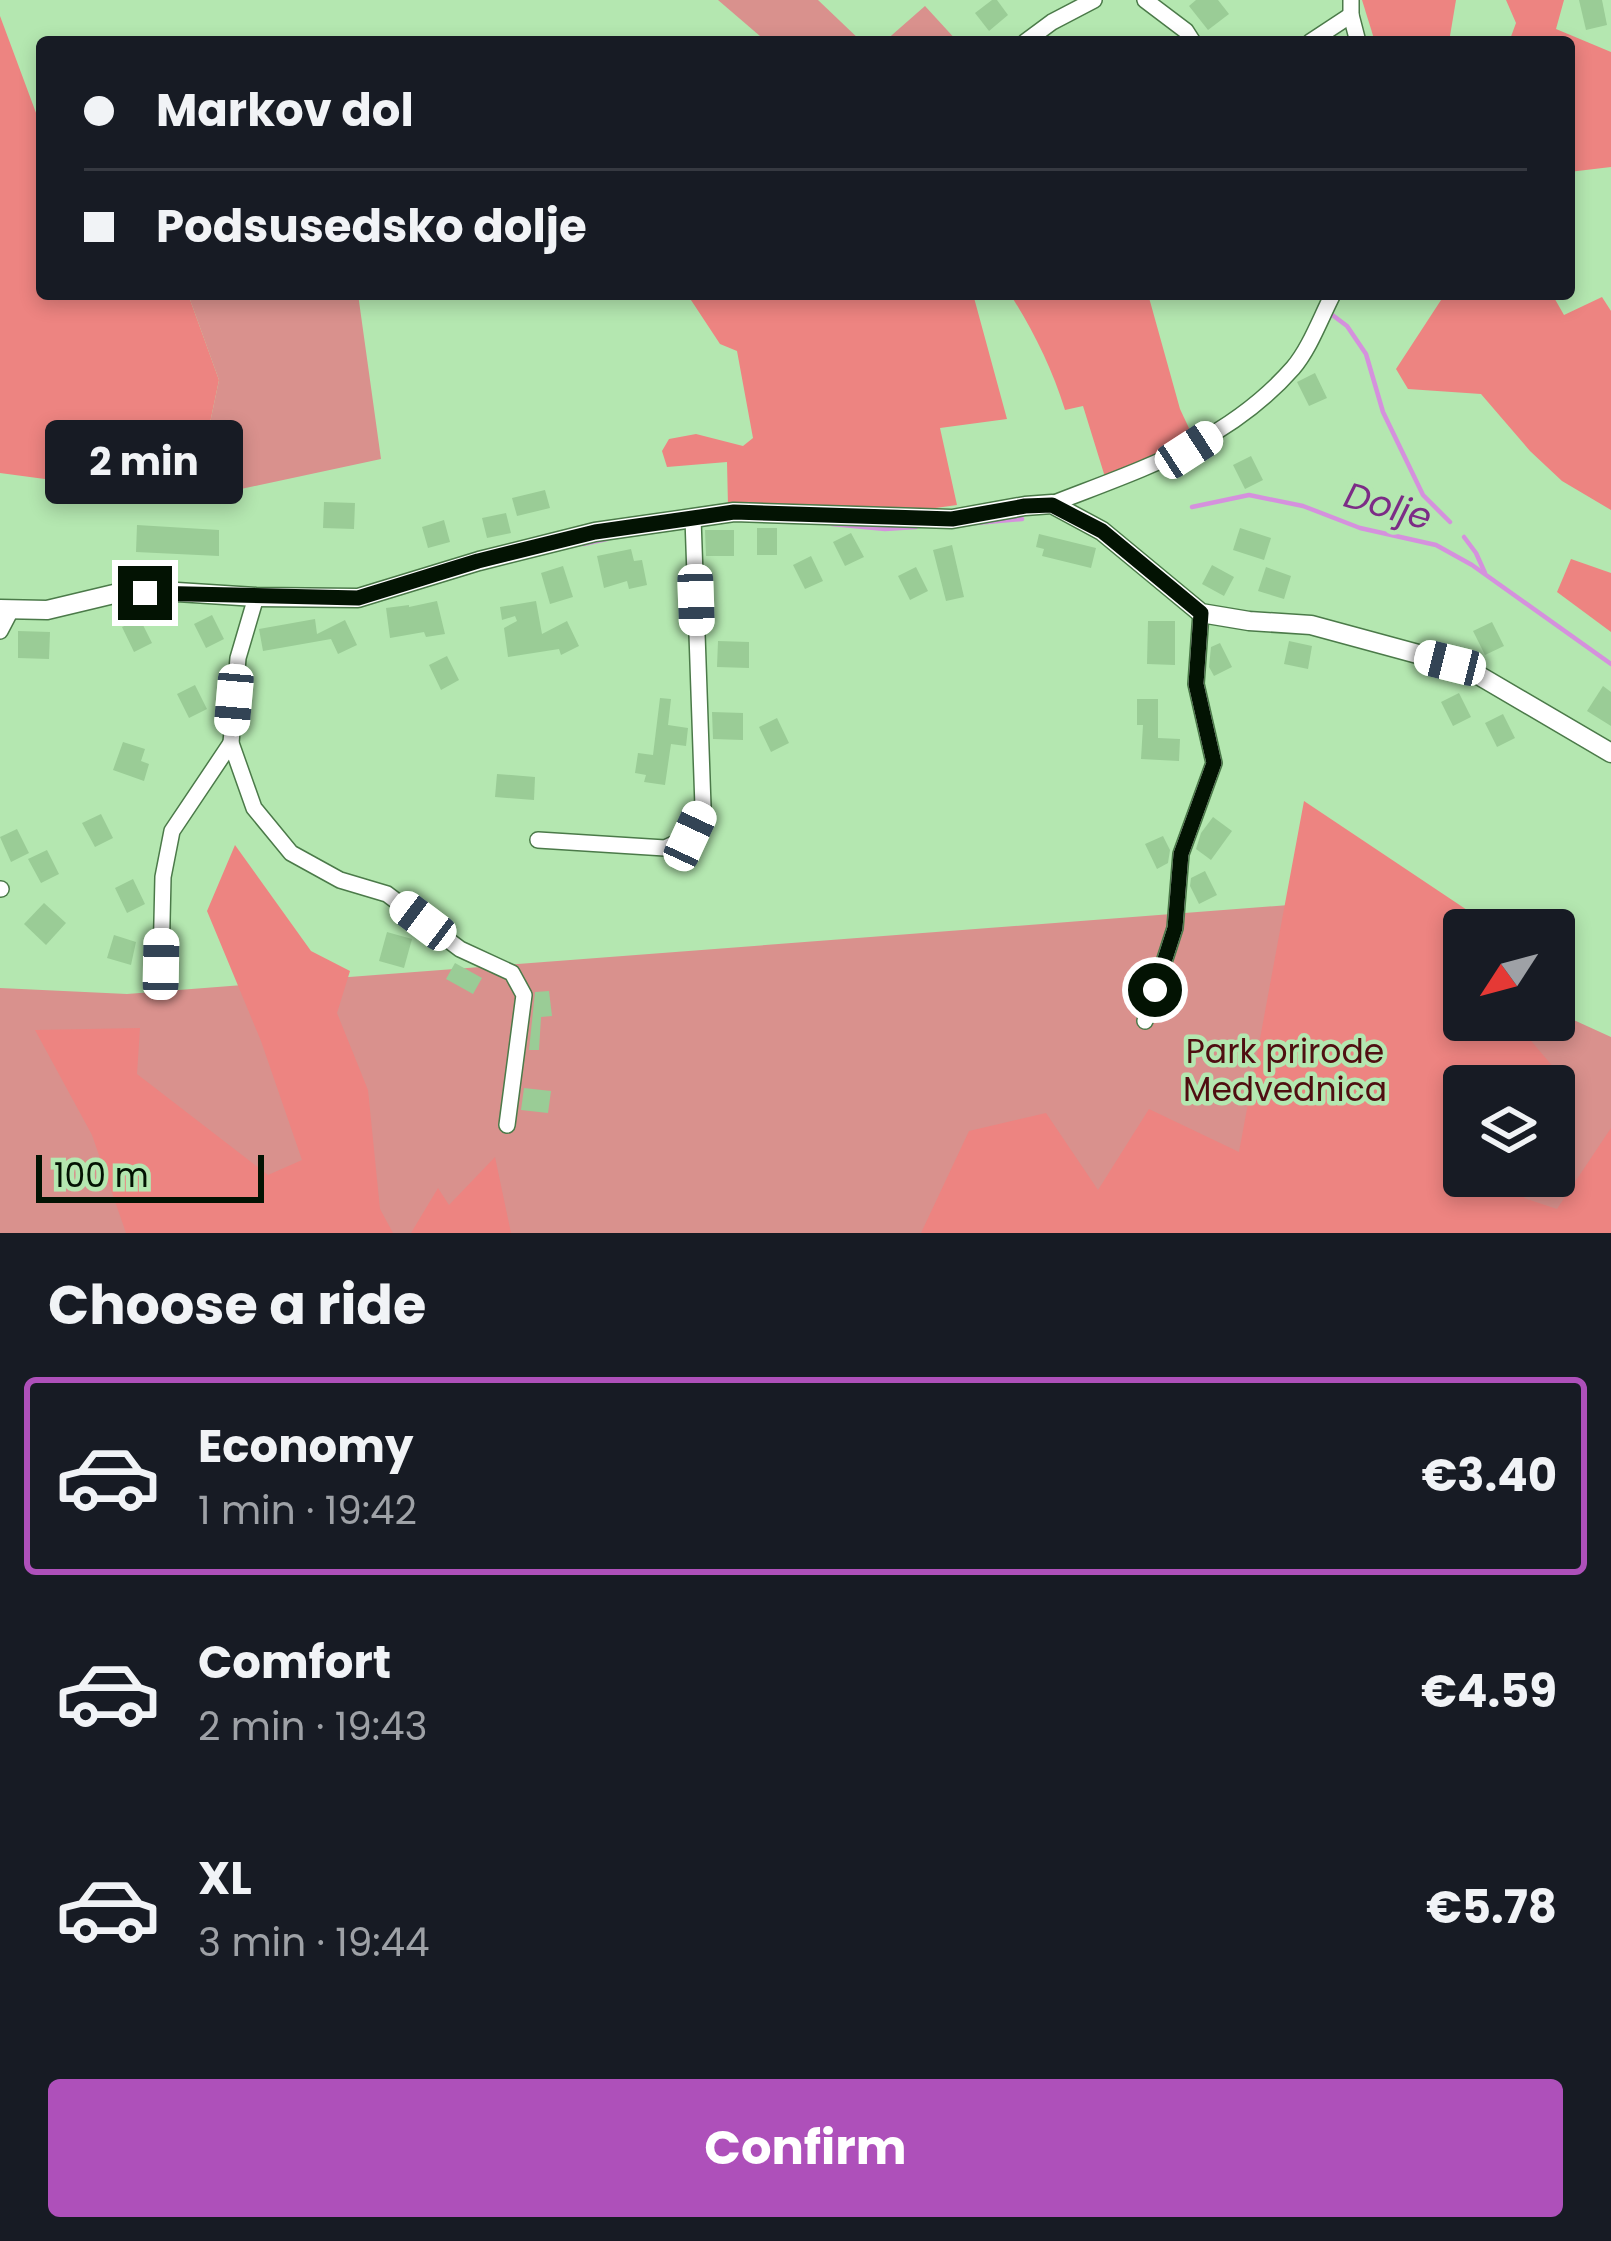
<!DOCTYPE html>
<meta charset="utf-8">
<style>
:root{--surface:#171b24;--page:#20242c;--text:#f1f3f6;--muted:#9ea1a6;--line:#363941;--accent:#ae50ba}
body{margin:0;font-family:Poppins,sans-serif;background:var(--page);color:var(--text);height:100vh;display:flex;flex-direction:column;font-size:45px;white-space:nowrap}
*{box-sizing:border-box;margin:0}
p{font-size:39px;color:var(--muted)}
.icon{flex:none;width:66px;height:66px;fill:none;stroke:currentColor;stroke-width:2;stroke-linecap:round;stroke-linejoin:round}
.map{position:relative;height:1233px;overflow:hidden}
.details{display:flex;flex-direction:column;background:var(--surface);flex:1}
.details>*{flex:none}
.guide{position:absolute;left:36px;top:36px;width:1539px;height:264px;border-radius:12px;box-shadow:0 6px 18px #0003;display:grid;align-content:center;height:264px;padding:0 48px;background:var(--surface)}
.needle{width:78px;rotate:234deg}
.tools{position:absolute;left:1443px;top:909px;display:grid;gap:24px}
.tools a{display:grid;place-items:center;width:132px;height:132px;border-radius:12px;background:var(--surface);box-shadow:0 6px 18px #0003;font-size:60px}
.scale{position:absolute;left:36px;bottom:30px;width:228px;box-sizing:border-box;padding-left:12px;border:6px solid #031303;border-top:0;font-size:33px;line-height:42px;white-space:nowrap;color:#031303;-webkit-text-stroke:9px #b4e7b0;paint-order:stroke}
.end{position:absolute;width:54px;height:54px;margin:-27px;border:15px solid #031303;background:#fff;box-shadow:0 0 0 6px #fff}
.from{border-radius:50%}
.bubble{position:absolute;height:84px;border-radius:12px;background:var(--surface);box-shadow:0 6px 18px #0003;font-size:39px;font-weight:700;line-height:84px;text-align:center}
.car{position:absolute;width:36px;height:72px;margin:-36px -18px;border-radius:15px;box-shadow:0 0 9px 3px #0007;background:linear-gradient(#fff 24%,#345 0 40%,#fff 0 76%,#345 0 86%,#fff 0)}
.guide b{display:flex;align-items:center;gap:42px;height:114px;font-size:45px}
.guide b+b{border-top:3px solid var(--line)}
.guide i{width:30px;height:30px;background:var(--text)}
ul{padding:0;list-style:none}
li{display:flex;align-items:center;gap:36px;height:198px;margin:0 24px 18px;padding:0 24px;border:6px solid transparent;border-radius:12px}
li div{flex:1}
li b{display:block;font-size:45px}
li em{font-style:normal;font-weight:700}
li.active{border-color:var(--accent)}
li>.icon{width:108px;height:108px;stroke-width:1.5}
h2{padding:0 48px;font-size:54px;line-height:144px}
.button{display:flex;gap:24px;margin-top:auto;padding:24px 48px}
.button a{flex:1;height:138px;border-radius:12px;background:var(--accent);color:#fff;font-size:48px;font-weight:700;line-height:138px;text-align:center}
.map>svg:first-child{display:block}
</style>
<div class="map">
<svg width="1611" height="1233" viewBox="0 0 1611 1233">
<rect width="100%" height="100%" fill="#b4e7b0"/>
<g fill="#d9918d" fill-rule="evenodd">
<path d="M718,0H818L862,42H767Z"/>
<path d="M925,6L958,42H884Z"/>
<path d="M188,294H358L381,459L194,499L219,380Z"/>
<path d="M1315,903L1464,1020H1554V1011L1611,1037V1233H0V988L127,994ZM1464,1086H1554V1176H1464Z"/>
</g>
<g fill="#ed8481">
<path d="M1362,0H1456L1449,42H1375Z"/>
<path d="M1506,0H1564L1556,29L1611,52V167L1569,172V42H1509L1516,23Z"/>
<path d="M0,16L42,129V294H188L219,380L194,499L0,473Z"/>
<path d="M687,294H973L1007,419L940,428L957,505L900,513L779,504L728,506L727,462L667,467L662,451L669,439L696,434L743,446L753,438L737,351L720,344Z"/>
<path d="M1010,294H1148L1180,409L1195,441L1105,477L1083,406L1065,410C1052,368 1033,330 1010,294Z"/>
<path d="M1441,294H1552L1564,315L1602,297L1611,311V510L1562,481L1530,451L1481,394L1408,389L1396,369L1443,297Z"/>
<path d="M1571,559L1611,573V632L1557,592Z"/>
<path d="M1304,801L1497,930H1464V1020H1527V1036L1571,1088L1554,1127V1086H1464V1176H1533L1524,1198L1557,1209L1611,1128V1233H921L969,1131L1046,1113L1098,1190L1149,1109L1239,1152Z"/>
<path d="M235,845L311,951L350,971L337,1013L368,1090L380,1209L393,1233H126L92,1135L35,1030L140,1028L137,1074L268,1175L302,1160L261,1041L207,911Z"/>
<path d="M495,1157L511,1233H411L438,1188L449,1205Z"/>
</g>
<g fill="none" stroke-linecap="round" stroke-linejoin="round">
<g stroke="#d591dd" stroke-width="4.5">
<path d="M1331,314L1347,326L1366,354L1383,412L1423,495L1450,522"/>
<path d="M1192,507L1249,495L1303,506L1360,528L1436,545L1472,565L1611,664"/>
<path d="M976,523L1022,519"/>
<path d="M832,524L885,529L916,527"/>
<path d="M1464,537L1476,553L1485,573"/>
<path d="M583,544L607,539"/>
</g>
</g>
<g fill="#9acc96">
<path d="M992,0H997L1008,15L989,31L975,13Z"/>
<path d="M1196,0H1218L1229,14L1208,30L1189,6Z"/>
<path d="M1579,0H1602L1607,25L1586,30Z"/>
<path d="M1315,373L1327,398L1309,406L1297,382Z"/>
<path d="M1251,456L1263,480L1245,489L1233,465Z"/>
<path d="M545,490L550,508L517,516L512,498Z"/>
<path d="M324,502L355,503L354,529L323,528Z"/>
<path d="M506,513L511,533L487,538L482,518Z"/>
<path d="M444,520L450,542L428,548L422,527Z"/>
<path d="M137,525L219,530V556L136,552Z"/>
<rect x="757" y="528" width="20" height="27"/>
<path d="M1240,528L1271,538L1264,560L1233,550Z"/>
<path d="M705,530H734V556H706Z"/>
<path d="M851,533L864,557L845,566L833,542Z"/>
<path d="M1039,534L1096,548L1091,568L1042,556L1044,549L1036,547Z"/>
<path d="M952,545L964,597L946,601L933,550Z"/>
<path d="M631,549L634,561L642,560L647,585L629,589L627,581L604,588L597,556Z"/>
<path d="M811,556L823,581L805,589L793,565Z"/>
<path d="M1212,565L1234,577L1224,596L1202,584Z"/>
<path d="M563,566L573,597L550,604L541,573Z"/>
<path d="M916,567L928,591L910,600L898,576Z"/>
<path d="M1266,567L1291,576L1284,599L1258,591Z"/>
<path d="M437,601L445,634L426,637L424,632L390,638L386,608L409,605V607Z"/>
<path d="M536,601L542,634L567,621L579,646L561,655L559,649L508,657L504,628L517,621L515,616L502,620L500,607Z"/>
<path d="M212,615L224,639L206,648L194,624Z"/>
<path d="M140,619L152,643L134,652L122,627Z"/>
<path d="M315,619L317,634L345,620L357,645L338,654L331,639L263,651L259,629Z"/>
<path d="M1148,621H1175V665L1147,664Z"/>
<path d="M1492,622L1504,646L1485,655L1473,631Z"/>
<path d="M18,631L50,632L49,659L18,658Z"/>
<path d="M718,641L749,642V668L717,667Z"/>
<path d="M1289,641L1312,646L1308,669L1284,664Z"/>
<path d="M1220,643L1232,667L1214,676L1209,667L1211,647Z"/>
<path d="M447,656L459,680L441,690L429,665Z"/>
<path d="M195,685L207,709L189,718L177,694Z"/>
<path d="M1603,686L1611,692V726L1587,711Z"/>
<path d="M1459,693L1471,717L1453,726L1441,702Z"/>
<path d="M660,698L671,699L668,725L688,728L686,746L671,744L665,785L644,782L646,775L635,773L638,753L653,755Z"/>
<path d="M1137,699H1158V738L1180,739L1179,761L1141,759L1143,725H1137Z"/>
<path d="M712,712L743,713V740L713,739Z"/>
<path d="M1503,714L1515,738L1497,747L1485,723Z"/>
<path d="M777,718L789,743L771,752L759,727Z"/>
<path d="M123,742L145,749L141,761L149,764L144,781L113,770Z"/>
<path d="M497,774L535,777L534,800L495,797Z"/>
<path d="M101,814L113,838L95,847L82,823Z"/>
<path d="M1213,817L1232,831L1211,860L1196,849L1201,833Z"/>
<path d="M17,829L29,853L11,862L0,837Z"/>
<path d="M1163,836L1170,850L1168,863L1157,869L1145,844Z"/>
<path d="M47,850L59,874L41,883L28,859Z"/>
<path d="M1205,871L1217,895L1199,904L1190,886L1191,878Z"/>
<path d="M133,879L145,904L127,913L115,888Z"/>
<path d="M44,903L66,923L46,945L24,924Z"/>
<path d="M387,932L412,939L404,968L379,961Z"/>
<path d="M114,935L136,942L131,965L107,958Z"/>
<path d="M455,963L482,978L473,994L446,979Z"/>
<path d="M549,991L552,1016L541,1017L539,1050H529L535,992Z"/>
<path d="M524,1088L551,1091L548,1113L521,1110Z"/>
</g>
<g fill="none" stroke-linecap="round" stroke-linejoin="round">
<defs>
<g id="minor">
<path d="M1145,0L1186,31L1193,42"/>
<path d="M1351,0V15L1358,42"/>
<path d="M1025,42L1052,22L1094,0"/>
<path d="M1310,42L1351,15"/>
<path d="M1052,504C1141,469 1227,443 1293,368C1310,348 1321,317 1333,294"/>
<path d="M256,597L238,658L231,743L254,808L291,853L340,880L387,894L460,949L512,973L524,995L507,1125"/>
<path d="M0,631L11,610"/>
<path d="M538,840L665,848L690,836L703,807L693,518"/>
<path d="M0,889H1"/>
<path d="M161,964L163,877L172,831L231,743"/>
<path d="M1145,1021L1175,928L1181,854L1214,763L1196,684L1201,613"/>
</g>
<path id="tertiary" d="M0,609L47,610L114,594L177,592L256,597L358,598L479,561L595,532L693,518L734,512L952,519L1025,506L1052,504L1102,531L1201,613L1249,621L1311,625L1451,663L1473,672L1611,753"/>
</defs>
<use href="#minor" stroke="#4b7a49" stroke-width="18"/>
<use href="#tertiary" stroke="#4b7a49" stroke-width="21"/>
<use href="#minor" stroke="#fff" stroke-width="15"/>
<use href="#tertiary" stroke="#fff" stroke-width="18"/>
</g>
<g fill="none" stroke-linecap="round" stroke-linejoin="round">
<path stroke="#031303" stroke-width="15" d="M145,593L358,598L478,561L595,532L693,518L734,512L952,519L1025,506L1052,505L1102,531L1201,613L1196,684L1214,763L1181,854L1175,928L1155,990"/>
</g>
<g text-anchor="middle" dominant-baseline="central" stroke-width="9" stroke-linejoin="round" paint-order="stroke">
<g font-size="33" fill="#4f0e11" stroke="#b4e7b0">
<text x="1285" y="1051">Park prirode<tspan x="1285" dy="38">Medvednica</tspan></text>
</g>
<g font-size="36" font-style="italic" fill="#7c2c86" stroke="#b4e7b0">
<text transform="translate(1388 506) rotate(16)">Dolje</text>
</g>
</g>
</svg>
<div class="tools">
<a><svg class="needle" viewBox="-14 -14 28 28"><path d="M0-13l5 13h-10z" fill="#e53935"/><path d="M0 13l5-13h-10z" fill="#9ea1a6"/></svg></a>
<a><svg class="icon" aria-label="layers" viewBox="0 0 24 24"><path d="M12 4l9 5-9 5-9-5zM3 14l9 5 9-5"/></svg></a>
</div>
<div class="scale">100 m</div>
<i class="end from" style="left:1155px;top:990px"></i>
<i class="end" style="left:145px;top:593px"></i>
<div class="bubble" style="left:45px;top:420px;width:198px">2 min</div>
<i class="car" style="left:1189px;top:450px;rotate:57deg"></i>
<i class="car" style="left:696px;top:600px;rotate:178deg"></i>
<i class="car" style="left:1450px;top:663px;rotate:284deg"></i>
<i class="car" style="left:234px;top:700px;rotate:185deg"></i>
<i class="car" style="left:690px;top:836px;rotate:25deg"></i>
<i class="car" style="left:423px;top:921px;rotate:307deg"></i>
<i class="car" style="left:161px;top:964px;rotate:1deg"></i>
<div class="guide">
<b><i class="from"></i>Markov dol</b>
<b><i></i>Podsusedsko dolje</b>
</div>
</div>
<section class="details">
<h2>Choose a ride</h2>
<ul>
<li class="active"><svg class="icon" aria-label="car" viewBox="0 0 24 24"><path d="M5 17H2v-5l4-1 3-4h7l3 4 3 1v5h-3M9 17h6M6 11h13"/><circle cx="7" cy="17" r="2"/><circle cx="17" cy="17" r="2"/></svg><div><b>Economy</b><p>1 min · 19:42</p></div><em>€3.40</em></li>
<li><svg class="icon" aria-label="car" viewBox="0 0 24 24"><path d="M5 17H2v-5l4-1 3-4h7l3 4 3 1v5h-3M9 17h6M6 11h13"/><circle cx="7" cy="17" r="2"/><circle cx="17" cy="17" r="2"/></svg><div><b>Comfort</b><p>2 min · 19:43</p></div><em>€4.59</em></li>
<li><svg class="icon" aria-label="car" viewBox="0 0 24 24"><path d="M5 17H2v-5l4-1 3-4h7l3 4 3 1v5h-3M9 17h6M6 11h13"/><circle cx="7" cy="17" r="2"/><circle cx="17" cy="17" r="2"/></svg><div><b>XL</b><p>3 min · 19:44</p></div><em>€5.78</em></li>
</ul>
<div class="button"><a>Confirm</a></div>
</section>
